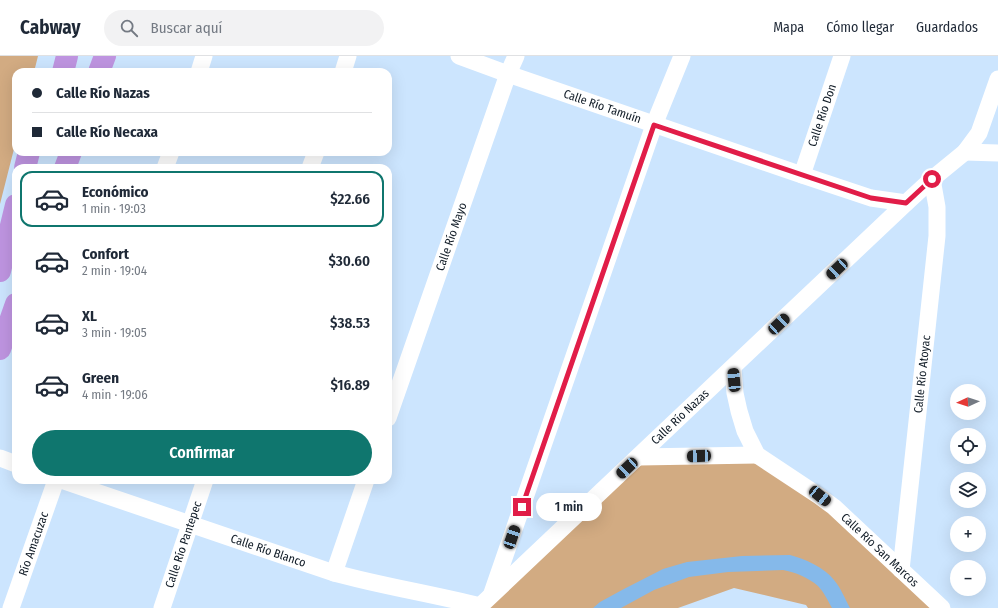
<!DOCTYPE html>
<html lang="es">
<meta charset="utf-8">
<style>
:root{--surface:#fff;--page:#f2f2f3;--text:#1f2937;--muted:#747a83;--line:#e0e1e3;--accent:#0f766e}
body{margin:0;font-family:"Fira Sans Condensed",sans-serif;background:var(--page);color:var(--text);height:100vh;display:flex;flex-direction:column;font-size:15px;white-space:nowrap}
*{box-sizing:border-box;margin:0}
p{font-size:13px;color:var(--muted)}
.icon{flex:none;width:22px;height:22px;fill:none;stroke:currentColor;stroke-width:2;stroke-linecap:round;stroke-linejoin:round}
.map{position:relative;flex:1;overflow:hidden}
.details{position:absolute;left:12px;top:108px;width:380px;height:320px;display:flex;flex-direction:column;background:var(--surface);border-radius:12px;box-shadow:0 4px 16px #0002}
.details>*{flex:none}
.banner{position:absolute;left:12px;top:12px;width:380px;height:88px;border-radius:12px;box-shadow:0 4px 16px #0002;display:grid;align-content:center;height:88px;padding:0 20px;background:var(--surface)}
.needle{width:26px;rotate:267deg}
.buttons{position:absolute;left:950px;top:328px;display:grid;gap:8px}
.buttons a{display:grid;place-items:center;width:36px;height:36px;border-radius:50%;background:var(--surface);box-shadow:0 4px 16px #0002;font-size:20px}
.end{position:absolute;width:18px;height:18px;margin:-9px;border:5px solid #e11d48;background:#fff;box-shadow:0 0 0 2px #fff}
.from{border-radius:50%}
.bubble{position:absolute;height:28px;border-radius:14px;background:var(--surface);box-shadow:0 4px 16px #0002;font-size:13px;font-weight:600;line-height:28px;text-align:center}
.car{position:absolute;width:12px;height:24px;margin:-12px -6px;border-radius:5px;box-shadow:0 0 3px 1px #0007;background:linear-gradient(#222 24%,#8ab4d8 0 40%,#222 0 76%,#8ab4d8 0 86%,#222 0)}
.banner b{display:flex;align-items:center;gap:14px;height:38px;font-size:15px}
.banner b+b{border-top:1px solid var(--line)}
.banner i{width:10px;height:10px;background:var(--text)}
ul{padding:7px 0 0;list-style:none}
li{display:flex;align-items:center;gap:12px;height:56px;margin:0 8px 6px;padding:0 12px;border:2px solid transparent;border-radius:12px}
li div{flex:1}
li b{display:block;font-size:15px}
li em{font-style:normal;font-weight:600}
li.on{border-color:var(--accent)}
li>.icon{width:36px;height:36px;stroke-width:1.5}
.cta{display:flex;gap:8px;margin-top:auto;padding:8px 20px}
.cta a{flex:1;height:46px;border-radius:24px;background:var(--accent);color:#fff;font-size:16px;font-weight:600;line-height:46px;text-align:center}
header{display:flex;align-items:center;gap:24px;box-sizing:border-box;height:56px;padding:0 20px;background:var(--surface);border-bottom:1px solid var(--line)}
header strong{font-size:19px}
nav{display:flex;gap:22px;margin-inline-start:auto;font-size:14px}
.search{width:280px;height:36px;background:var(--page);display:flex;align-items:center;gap:10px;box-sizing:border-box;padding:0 14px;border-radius:22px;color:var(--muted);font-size:15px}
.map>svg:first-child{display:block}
</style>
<header>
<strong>Cabway</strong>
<div class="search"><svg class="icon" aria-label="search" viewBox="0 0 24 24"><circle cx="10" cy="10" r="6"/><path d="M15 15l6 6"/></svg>Buscar aquí</div>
<nav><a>Mapa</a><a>Cómo llegar</a><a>Guardados</a></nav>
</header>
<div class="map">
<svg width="998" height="552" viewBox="0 0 998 552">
<rect width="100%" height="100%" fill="#cce5fe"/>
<g fill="#d2ab82">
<path d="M0,0H38L34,16H16V85L0,148Z"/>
<path d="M757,399L797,424L942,552H808L806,549L734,532L678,552H479L639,401Z"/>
</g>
<path fill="#85b9ea" d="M790,499C805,503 824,511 834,524C841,532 845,543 850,552H832C828,545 824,536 818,530C809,522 795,516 783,514L728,516L689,521L654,534L621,552H593L600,546L622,534L663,513L687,506L742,500Z"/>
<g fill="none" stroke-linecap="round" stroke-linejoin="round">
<g stroke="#fff" stroke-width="17">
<path id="s1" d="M459,0L508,18L802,119L871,142L906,147"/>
<path d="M199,16L204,0"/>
<path d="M343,16L348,0"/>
<path d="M965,96L998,97"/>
<path d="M165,112L171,96"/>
<path d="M310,112L316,96"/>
<path id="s2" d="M802,119L842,0"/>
<path id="s3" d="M733,312L735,337L739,355L745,375L757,399L819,440L834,451L942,552"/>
<path id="s4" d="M388,362L508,18L516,0"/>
<path d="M639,401L757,399"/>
<path d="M0,402L16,408"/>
<path id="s5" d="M61,424L334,517C382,530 432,538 480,550"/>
<path id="s6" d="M901,514L937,180V151L932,123"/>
<path d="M334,517L366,424"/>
<path d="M492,537L654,69L682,0"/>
<path id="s7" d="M11,552L56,424"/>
<path id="s8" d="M162,552L205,424"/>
<path id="s9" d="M478,552L906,147L932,123L965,96L979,77L998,23"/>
</g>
<g stroke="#be94e0" stroke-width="22">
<path d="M63,16L67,0"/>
<path d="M99,16L105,0"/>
<path d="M25,112L29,96"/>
<path d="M65,112L71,96"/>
<path d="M0,215L16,149"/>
<path d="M0,293L16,248"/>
</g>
</g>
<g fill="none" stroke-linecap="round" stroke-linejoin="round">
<path stroke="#e11d48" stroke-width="5" d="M522,451L654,69L871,142L906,147L932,123"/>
</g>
<g text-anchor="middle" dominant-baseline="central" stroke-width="4" stroke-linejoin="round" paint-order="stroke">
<g font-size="12" fill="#111c27" stroke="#cce5fe">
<text stroke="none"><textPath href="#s1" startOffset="152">Calle Río Tamuín</textPath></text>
<text stroke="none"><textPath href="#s2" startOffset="63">Calle Río Don</textPath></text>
<text stroke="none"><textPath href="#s4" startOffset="192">Calle Río Mayo</textPath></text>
<text stroke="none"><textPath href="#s6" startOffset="197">Calle Río Atoyac</textPath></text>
<text stroke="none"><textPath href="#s9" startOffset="278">Calle Río Nazas</textPath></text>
<text stroke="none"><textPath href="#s7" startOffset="68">Río Amacuzac</textPath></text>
<text stroke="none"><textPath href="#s8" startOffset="67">Calle Río Pantepec</textPath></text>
<text stroke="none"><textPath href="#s3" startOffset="247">Calle Río San Marcos</textPath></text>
<text stroke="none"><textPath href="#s5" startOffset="219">Calle Río Blanco</textPath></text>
</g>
</g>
</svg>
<div class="buttons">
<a><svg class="needle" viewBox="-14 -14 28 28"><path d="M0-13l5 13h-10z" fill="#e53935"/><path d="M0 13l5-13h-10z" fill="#747a83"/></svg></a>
<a><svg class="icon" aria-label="locate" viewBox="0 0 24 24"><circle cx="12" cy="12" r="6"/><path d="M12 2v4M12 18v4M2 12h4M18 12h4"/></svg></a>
<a><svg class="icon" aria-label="layers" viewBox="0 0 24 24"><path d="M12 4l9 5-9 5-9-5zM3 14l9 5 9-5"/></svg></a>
<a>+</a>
<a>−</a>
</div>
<i class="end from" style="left:932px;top:123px"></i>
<i class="end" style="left:522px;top:451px"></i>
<div class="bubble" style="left:536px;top:437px;width:66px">1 min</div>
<i class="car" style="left:837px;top:213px;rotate:227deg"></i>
<i class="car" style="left:779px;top:268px;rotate:47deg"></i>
<i class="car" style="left:734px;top:324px;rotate:355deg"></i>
<i class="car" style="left:699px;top:400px;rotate:268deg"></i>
<i class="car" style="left:627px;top:412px;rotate:227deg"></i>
<i class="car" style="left:820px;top:440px;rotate:129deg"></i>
<i class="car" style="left:512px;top:481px;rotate:19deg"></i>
<div class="banner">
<b><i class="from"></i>Calle Río Nazas</b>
<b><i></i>Calle Río Necaxa</b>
</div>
<section class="details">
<ul>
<li class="on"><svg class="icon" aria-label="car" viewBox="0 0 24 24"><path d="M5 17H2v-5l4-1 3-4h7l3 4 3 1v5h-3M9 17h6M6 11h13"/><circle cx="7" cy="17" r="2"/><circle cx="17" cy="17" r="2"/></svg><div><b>Económico</b><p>1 min · 19:03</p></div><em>$22.66</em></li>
<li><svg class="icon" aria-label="car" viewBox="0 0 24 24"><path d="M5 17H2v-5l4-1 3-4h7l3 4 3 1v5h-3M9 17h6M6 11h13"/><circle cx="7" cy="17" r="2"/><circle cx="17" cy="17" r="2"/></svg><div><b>Confort</b><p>2 min · 19:04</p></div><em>$30.60</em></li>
<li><svg class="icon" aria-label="car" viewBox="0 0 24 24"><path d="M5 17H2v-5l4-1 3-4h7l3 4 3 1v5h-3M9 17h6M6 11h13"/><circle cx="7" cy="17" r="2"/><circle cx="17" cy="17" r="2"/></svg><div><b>XL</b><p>3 min · 19:05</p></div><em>$38.53</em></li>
<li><svg class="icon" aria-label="car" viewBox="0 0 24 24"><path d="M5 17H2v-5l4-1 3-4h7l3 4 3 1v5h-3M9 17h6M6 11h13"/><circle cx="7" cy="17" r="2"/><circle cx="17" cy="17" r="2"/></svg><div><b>Green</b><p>4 min · 19:06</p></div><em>$16.89</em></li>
</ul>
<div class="cta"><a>Confirmar</a></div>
</section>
</div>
